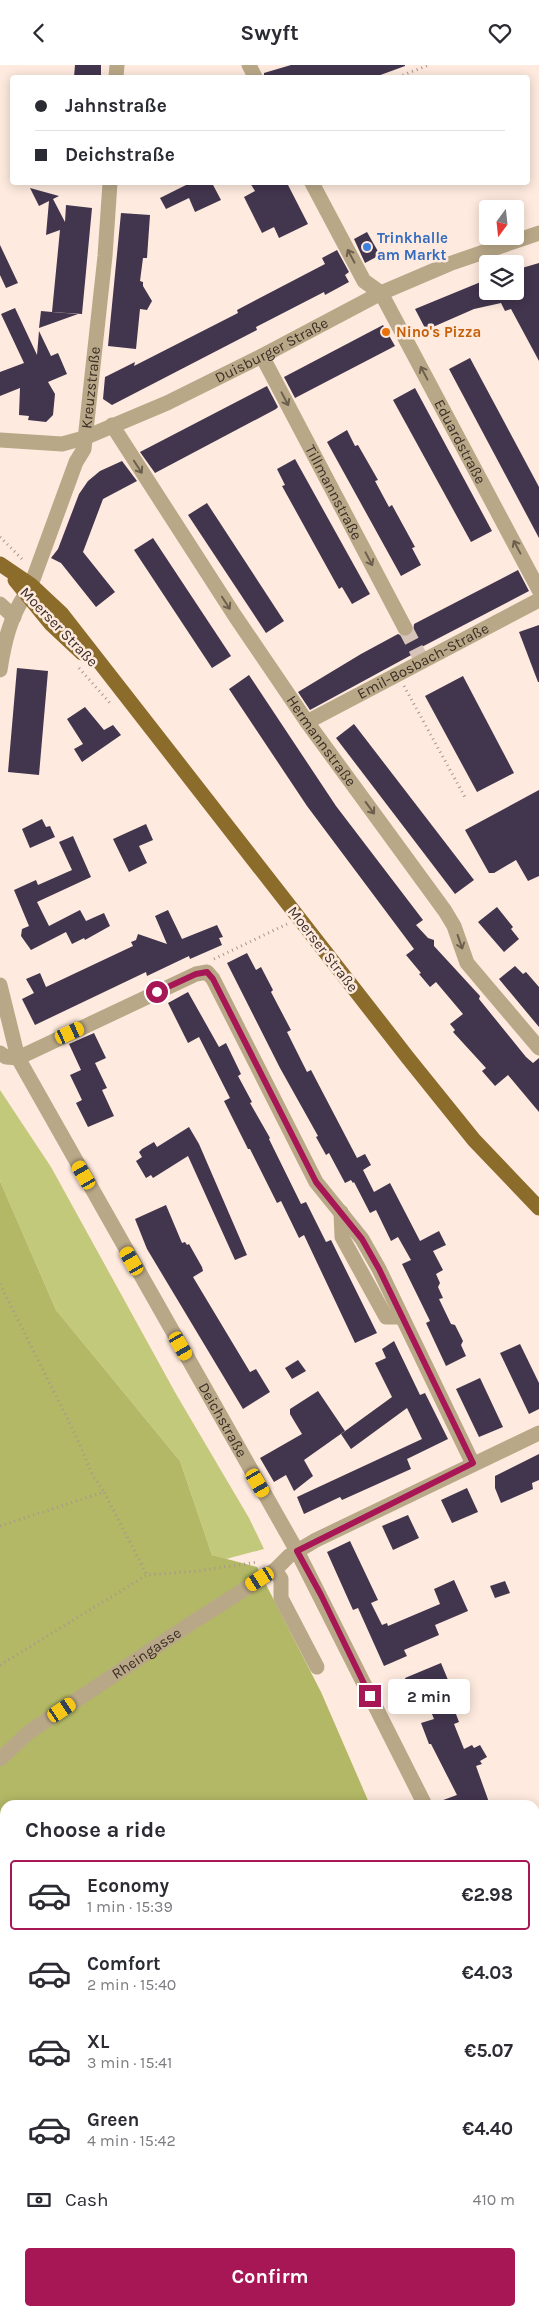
<!DOCTYPE html>
<meta charset="utf-8">
<style>
:root{--surface:#fff;--page:#f2f2f3;--text:#2b2b33;--muted:#7c7c81;--line:#e1e1e2;--accent:#a71756}
body{margin:0;font-family:Karla,sans-serif;background:var(--page);color:var(--text);height:100vh;display:flex;flex-direction:column;font-size:19px;white-space:nowrap}
*{box-sizing:border-box;margin:0}
p{font-size:16px;color:var(--muted)}
.icon{flex:none;width:28px;height:28px;fill:none;stroke:currentColor;stroke-width:2;stroke-linecap:round;stroke-linejoin:round}
.map{position:relative;flex:1;overflow:hidden}
.details{position:absolute;left:0px;top:1735px;width:540px;height:516px;display:flex;flex-direction:column;background:var(--surface);border-radius:15px 15px 0 0;box-shadow:0 2px 12px #0003}
.details>*{flex:none}
.banner{position:absolute;left:10px;top:10px;width:520px;height:110px;border-radius:5px;box-shadow:0 2px 12px #0003;display:grid;align-content:center;height:110px;padding:0 25px;background:var(--surface)}
.needle{width:32px;rotate:195deg}
.fabs{position:absolute;left:479px;top:135px;display:grid;gap:10px}
.fabs a{display:grid;place-items:center;width:45px;height:45px;border-radius:5px;background:var(--surface);box-shadow:0 2px 12px #0003;font-size:25px}
.end{position:absolute;width:22px;height:22px;margin:-11px;border:6px solid #a71756;background:#fff;box-shadow:0 0 0 2px #fff}
.from{border-radius:50%}
.bubble{position:absolute;height:35px;border-radius:5px;background:var(--surface);box-shadow:0 2px 12px #0003;font-size:16px;font-weight:700;line-height:35px;text-align:center}
.car{position:absolute;width:15px;height:30px;margin:-15px -8px;border-radius:6px;box-shadow:0 0 4px 1px #0007;background:linear-gradient(#f5c518 24%,#345 0 40%,#f5c518 0 76%,#345 0 86%,#f5c518 0)}
.banner b{display:flex;align-items:center;gap:18px;height:48px;font-size:19px}
.banner b+b{border-top:1px solid var(--line)}
.banner i{width:12px;height:12px;background:var(--text)}
ul{padding:0;list-style:none}
li{display:flex;align-items:center;gap:15px;height:70px;margin:0 10px 8px;padding:0 15px;border:2px solid transparent;border-radius:5px}
li div{flex:1}
li b{display:block;font-size:19px}
li em{font-style:normal;font-weight:700}
li.active{border-color:var(--accent)}
li>.icon{width:45px;height:45px;stroke-width:1.5}
h2{padding:0 25px;font-size:22px;line-height:60px}
.pay{display:flex;align-items:center;gap:12px;height:55px;padding:0 25px;font-size:19px}
.pay p{margin-inline-start:auto}
.button{display:flex;gap:10px;margin-top:auto;padding:10px 25px}
.button a{flex:1;height:58px;border-radius:5px;background:var(--accent);color:#fff;font-size:20px;font-weight:700;line-height:58px;text-align:center}
header{display:flex;justify-content:space-between;align-items:center;height:65px;padding:0 25px;background:var(--surface);font-size:22px;font-weight:700}
.map>svg:first-child{display:block}
</style>
<header><svg class="icon" aria-label="back" viewBox="0 0 24 24"><path d="M15 5l-7 7 7 7"/></svg>Swyft<svg class="icon" aria-label="heart" viewBox="0 0 24 24"><path d="M12 20l-8-8c-3-5 5-10 8-4 3-6 11-1 8 4z"/></svg></header>
<div class="map">
<svg width="539" height="2251" viewBox="0 0 539 2251">
<rect width="100%" height="100%" fill="#feeade"/>
<g fill="#c3c97a">
<path d="M0,1025L51,1102L176,1329L249,1453L264,1484L226,1494L212,1490L180,1396L56,1245L0,1116Z"/>
<path d="M5,1969V2246H284L283,2251H0V1986Z"/>
</g>
<g fill="#b2b865">
<path d="M0,1116L56,1245L180,1396L212,1490L257,1502L321,1627L370,1740H5V1969L0,1986Z"/>
<path d="M284,2246H519L520,2251H283Z"/>
</g>
<g fill="#42354e">
<path d="M75,0H101V12H74Z"/>
<path d="M291,0H405V1L375,12H264V8Z"/>
<path d="M190,118H212L221,135L195,147L189,133L166,144L160,133Z"/>
<path d="M250,118H287L308,159L279,173L274,162L262,168L244,132L255,126Z"/>
<path d="M30,123L59,131L53,134L65,157L66,140L92,143L82,249L52,247L60,165L46,170L49,136L39,141Z"/>
<path d="M121,148L150,150L147,193H143L140,216L143,217V221L152,236L147,245L140,244L136,284L108,281Z"/>
<path d="M367,167L380,190L365,198L354,174Z"/>
<path d="M0,180L18,218L6,223L0,210Z"/>
<path d="M337,185L349,207L345,210L349,217L325,230L324,227L256,262L257,265L112,340L103,334L105,312L135,297L134,301L238,248L237,245L325,199L322,193Z"/>
<path d="M539,198V296L511,244L505,246L501,238L474,244L426,265L415,244L488,214V226H515V205Z"/>
<path d="M15,243L37,290L39,266L51,291L58,288L67,309L48,317L55,329L53,350L46,357L28,355L29,351L19,350L20,323L0,331V307L24,298L1,249Z"/>
<path d="M41,246L52,247L78,249L39,263Z"/>
<path d="M383,260L395,281L295,333L284,312Z"/>
<path d="M470,293L539,422V473L449,304Z"/>
<path d="M267,321L278,342L276,344L155,408L140,387Z"/>
<path d="M415,323L492,466L471,477L393,335Z"/>
<path d="M347,365L355,381L358,380L378,415L375,416L389,442L392,440L415,482L412,483L421,500L401,511L327,377Z"/>
<path d="M295,394L370,529L352,539L342,522L339,524L282,421L285,420L277,404Z"/>
<path d="M122,396L137,416L103,434L83,487L115,527L96,542L61,498L51,493L58,484L79,429L88,416L100,406Z"/>
<path d="M207,438L284,556L266,568L188,450Z"/>
<path d="M153,473L231,591L212,603L134,485Z"/>
<path d="M518,505L529,526L414,586L415,588L310,645L298,627L361,589L398,569L404,572L410,571L413,568L414,559Z"/>
<path d="M539,560V617H538L519,567Z"/>
<path d="M17,603L48,606L39,710L8,707Z"/>
<path d="M249,610L336,741L423,855L416,860L428,873L434,875V881L480,931L479,934L526,992L533,998L539,993V1047L508,1010L495,1021L482,1006L486,1003L453,967L455,965L450,959L463,949L436,917L430,922L419,909L421,908L406,890L414,884L307,741L229,624Z"/>
<path d="M463,611L514,708L477,727L425,631Z"/>
<path d="M85,642L104,665L113,660L121,670L82,697L74,684L83,679L67,654Z"/>
<path d="M354,659L474,815L455,829L336,673Z"/>
<path d="M539,725V811L528,816L516,795L494,808H489L465,765Z"/>
<path d="M42,754L46,762L50,761L55,772L30,783L22,764Z"/>
<path d="M146,759L153,775L139,781L147,798L129,807L113,774Z"/>
<path d="M73,771L91,812L37,837L49,861L80,845L86,856L104,848L110,861L85,875L84,873L72,879L66,867L31,885L21,871L22,864L29,861L14,825L36,815L38,820L72,805L59,777Z"/>
<path d="M497,842L513,862L511,864L519,874L504,887L478,857Z"/>
<path d="M168,845L182,874L217,860L223,872L219,873L222,880L190,894L189,891L147,911L146,907L35,960L22,934L34,928L26,914L40,908L46,922L133,881L131,877L136,875L138,869L167,879L155,851Z"/>
<path d="M247,888L256,905L261,902L273,925L271,927L291,965L287,967L307,1007L311,1005L357,1093L365,1089L371,1100L363,1105L374,1127L390,1118L420,1176L439,1166L446,1180L433,1186L443,1205L436,1209L440,1218L438,1222L443,1233L439,1234L451,1259L455,1260L463,1276L461,1280L466,1291L446,1301L426,1258L430,1256L402,1199L411,1195L398,1172L391,1176L376,1145L370,1148L354,1117L353,1118L351,1115L345,1118L329,1088L326,1090L316,1072L318,1071L280,1003L227,898Z"/>
<path d="M515,901L523,909L526,907L539,922V962L499,914Z"/>
<path d="M188,927L219,982L226,978L241,1009L238,1011L252,1037L250,1038L270,1073L269,1074L301,1139L306,1137L326,1177L331,1175L377,1268L355,1278L304,1170L299,1173L281,1136L277,1138L250,1084H248L224,1036L230,1033L199,972L188,978L168,938Z"/>
<path d="M94,968L106,993L95,998L107,1023L102,1025L114,1051L88,1062L76,1038L82,1035L70,1010L81,1005L69,979Z"/>
<path d="M189,1062L199,1079L247,1190L235,1195L188,1091L153,1113L151,1110L146,1113L136,1096L142,1092L139,1087L142,1084L154,1077L157,1082Z"/>
<path d="M166,1140L182,1178L185,1177L187,1180L189,1179L202,1202L203,1206L193,1212L250,1307L256,1304L270,1327L243,1344L147,1184L135,1154Z"/>
<path d="M394,1276L420,1330L425,1328L448,1374L407,1394L411,1404L342,1435L340,1432L304,1449L297,1432L422,1374L407,1343L351,1384L341,1369L392,1332L375,1298L386,1293L382,1284Z"/>
<path d="M520,1279L539,1318V1344L529,1349L500,1288Z"/>
<path d="M298,1295L306,1306L292,1314L285,1303Z"/>
<path d="M480,1313L503,1362L479,1372L456,1324Z"/>
<path d="M318,1326L345,1366L304,1395L313,1411L294,1426L286,1410L274,1417L260,1393L302,1369L290,1349V1344Z"/>
<path d="M539,1389V1415L532,1418L533,1424L501,1438L495,1423V1411Z"/>
<path d="M467,1423L478,1447L452,1458L441,1435Z"/>
<path d="M408,1450L419,1473L393,1485L382,1461Z"/>
<path d="M350,1476L378,1535L371,1538L382,1560L387,1558L388,1561L440,1539L434,1524L454,1515L468,1546L435,1560L439,1570L404,1585L407,1591L384,1601L358,1543L353,1545L327,1487Z"/>
<path d="M505,1516L510,1528L495,1533L490,1521Z"/>
<path d="M441,1598L453,1627L448,1628L459,1657L454,1659L464,1684L472,1680L474,1683L480,1680L487,1692L480,1696L482,1699L476,1701L490,1740H435V1738L457,1730L431,1679H429L421,1658L434,1654L421,1622L410,1626L405,1613Z"/>
</g>
<g fill="none" stroke-linecap="round" stroke-linejoin="round">
<path stroke="#d7c4b9" stroke-width="15" stroke-dasharray="15 8" stroke-linecap="butt" d="M405,563L419,590"/>
<g stroke="#a8978d" stroke-width="3" stroke-dasharray="1 4" stroke-linecap="butt">
<path d="M398,12L429,0"/>
<path d="M0,472L22,494"/>
<path d="M79,603L110,638"/>
<path d="M404,621L466,734"/>
<path d="M214,894L287,859"/>
<path d="M0,1219L76,1371L93,1411L104,1427"/>
<path d="M0,1461L104,1427L147,1510"/>
<path d="M0,1600L147,1510L197,1506L258,1497"/>
<path d="M0,1919L5,1911"/>
<path d="M0,2097L5,2087"/>
<path d="M76,2251L77,2246"/>
<path d="M232,2251V2246"/>
</g>
<g stroke="#b9a888" stroke-width="15">
<path d="M249,0L255,12"/>
<path d="M116,12L117,0"/>
<path id="s1" d="M312,118L364,216L381,228L539,525"/>
<path id="s2" d="M262,291L405,563"/>
<path id="s3" d="M112,360L235,551L307,657L445,846L454,861L467,898L539,983"/>
<path id="s4" d="M0,375L62,379L84,373L167,338L262,291L381,228L449,199L539,168"/>
<path id="s5" d="M31,520L76,397L84,384L105,191L110,118"/>
<path d="M0,539L14,552"/>
<path d="M0,605C4,579 10,551 26,529"/>
<path id="s6" d="M307,657L539,535"/>
<path d="M0,920L18,993L196,909L207,907L213,914L316,1117L362,1174L379,1204L473,1399"/>
<path id="s7" d="M0,988L6,992L18,993L297,1486L425,1740"/>
<path d="M341,1147L342,1172L386,1252H402"/>
<path d="M275,1505L281,1514V1533L317,1602"/>
<path id="s8" d="M0,1694L29,1667L193,1557L275,1505L289,1491L316,1475L539,1368"/>
<path d="M535,1897L539,1896"/>
<path d="M535,2099L539,2098"/>
<path d="M535,2178L539,2192"/>
</g>
<g stroke="#8b6c2b" stroke-width="15">
<path d="M0,499L31,520L62,549L408,993L474,1075L539,1143"/>
<path d="M15,515L51,559L82,588"/>
</g>
</g>
<defs><path id="oneway-shaft" d="M-6 0H5M1.5-3L5.5 0L1.5 3" fill="none" stroke-width="1.6" stroke-linecap="round" stroke-linejoin="round" transform="scale(1.25)"/></defs>
<g stroke="#6d5f4d">
<use href="#oneway-shaft" transform="translate(351 191) rotate(-118)"/>
<use href="#oneway-shaft" transform="translate(424 308) rotate(-118)"/>
<use href="#oneway-shaft" transform="translate(285 334) rotate(62)"/>
<use href="#oneway-shaft" transform="translate(138 402) rotate(57)"/>
<use href="#oneway-shaft" transform="translate(517 482) rotate(-118)"/>
<use href="#oneway-shaft" transform="translate(369 494) rotate(62)"/>
<use href="#oneway-shaft" transform="translate(226 538) rotate(57)"/>
<use href="#oneway-shaft" transform="translate(370 743) rotate(54)"/>
<use href="#oneway-shaft" transform="translate(460 877) rotate(71)"/>
</g>
<g fill="none" stroke-linecap="round" stroke-linejoin="round">
<path stroke="#a71756" stroke-width="6" d="M157,927L196,909L207,907L213,914L316,1117L362,1174L379,1204L473,1398L297,1486L321,1530L370,1631"/>
</g>
<circle fill="#3f7fe0" stroke="#feeade" stroke-width="2" cx="367" cy="182" r="5"/>
<circle fill="#e8710a" stroke="#feeade" stroke-width="2" cx="386" cy="267" r="5"/>
<g text-anchor="middle" dominant-baseline="central" stroke-width="5" stroke-linejoin="round" paint-order="stroke">
<g font-size="15" font-weight="bold" fill="#366cbe" stroke="#feeade" text-anchor="start">
<text x="377" y="173">Trinkhalle<tspan x="377" dy="17">am Markt</tspan></text>
</g>
<g font-size="15" font-weight="bold" fill="#c56008" stroke="#feeade" text-anchor="start">
<text x="396" y="267">Nino's Pizza</text>
</g>
<g font-size="15" fill="#3b2e26" stroke="#feeade">
<text stroke="none"><textPath href="#s4" startOffset="292">Duisburger Straße</textPath></text>
<text stroke="none"><textPath href="#s5" startOffset="208">Kreuzstraße</textPath></text>
<text stroke="none"><textPath href="#s1" startOffset="300">Eduardstraße</textPath></text>
<text stroke="none"><textPath href="#s2" startOffset="154">Tillmannstraße</textPath></text>
<text transform="translate(59 562) rotate(46)">Moerser Straße</text>
<text stroke="none"><textPath href="#s6" startOffset="131">Emil-Bosbach-Straße</textPath></text>
<text stroke="none"><textPath href="#s3" startOffset="379">Hermannstraße</textPath></text>
<text transform="translate(323 884) rotate(52)">Moerser Straße</text>
<text stroke="none"><textPath href="#s7" startOffset="435">Deichstraße</textPath></text>
<text stroke="none"><textPath href="#s8" startOffset="181">Rheingasse</textPath></text>
</g>
</g>
</svg>
<div class="fabs">
<a><svg class="needle" viewBox="-14 -14 28 28"><path d="M0-13l5 13h-10z" fill="#e53935"/><path d="M0 13l5-13h-10z" fill="#7c7c81"/></svg></a>
<a><svg class="icon" aria-label="layers" viewBox="0 0 24 24"><path d="M12 4l9 5-9 5-9-5zM3 14l9 5 9-5"/></svg></a>
</div>
<i class="end from" style="left:157px;top:927px"></i>
<i class="end" style="left:370px;top:1631px"></i>
<div class="bubble" style="left:388px;top:1614px;width:82px">2 min</div>
<i class="car" style="left:70px;top:968px;rotate:65deg"></i>
<i class="car" style="left:84px;top:1110px;rotate:330deg"></i>
<i class="car" style="left:132px;top:1196px;rotate:330deg"></i>
<i class="car" style="left:181px;top:1281px;rotate:150deg"></i>
<i class="car" style="left:258px;top:1418px;rotate:150deg"></i>
<i class="car" style="left:260px;top:1514px;rotate:238deg"></i>
<i class="car" style="left:62px;top:1645px;rotate:56deg"></i>
<div class="banner">
<b><i class="from"></i>Jahnstraße</b>
<b><i></i>Deichstraße</b>
</div>
<section class="details">
<h2>Choose a ride</h2>
<ul>
<li class="active"><svg class="icon" aria-label="car" viewBox="0 0 24 24"><path d="M5 17H2v-5l4-1 3-4h7l3 4 3 1v5h-3M9 17h6M6 11h13"/><circle cx="7" cy="17" r="2"/><circle cx="17" cy="17" r="2"/></svg><div><b>Economy</b><p>1 min · 15:39</p></div><em>€2.98</em></li>
<li><svg class="icon" aria-label="car" viewBox="0 0 24 24"><path d="M5 17H2v-5l4-1 3-4h7l3 4 3 1v5h-3M9 17h6M6 11h13"/><circle cx="7" cy="17" r="2"/><circle cx="17" cy="17" r="2"/></svg><div><b>Comfort</b><p>2 min · 15:40</p></div><em>€4.03</em></li>
<li><svg class="icon" aria-label="car" viewBox="0 0 24 24"><path d="M5 17H2v-5l4-1 3-4h7l3 4 3 1v5h-3M9 17h6M6 11h13"/><circle cx="7" cy="17" r="2"/><circle cx="17" cy="17" r="2"/></svg><div><b>XL</b><p>3 min · 15:41</p></div><em>€5.07</em></li>
<li><svg class="icon" aria-label="car" viewBox="0 0 24 24"><path d="M5 17H2v-5l4-1 3-4h7l3 4 3 1v5h-3M9 17h6M6 11h13"/><circle cx="7" cy="17" r="2"/><circle cx="17" cy="17" r="2"/></svg><div><b>Green</b><p>4 min · 15:42</p></div><em>€4.40</em></li>
</ul>
<div class="pay"><svg class="icon" aria-label="cash" viewBox="0 0 24 24"><path d="M3 7h18v10H3z"/><circle cx="12" cy="12" r="2"/></svg>Cash<p>410 m</p></div>
<div class="button"><a>Confirm</a></div>
</section>
</div>
